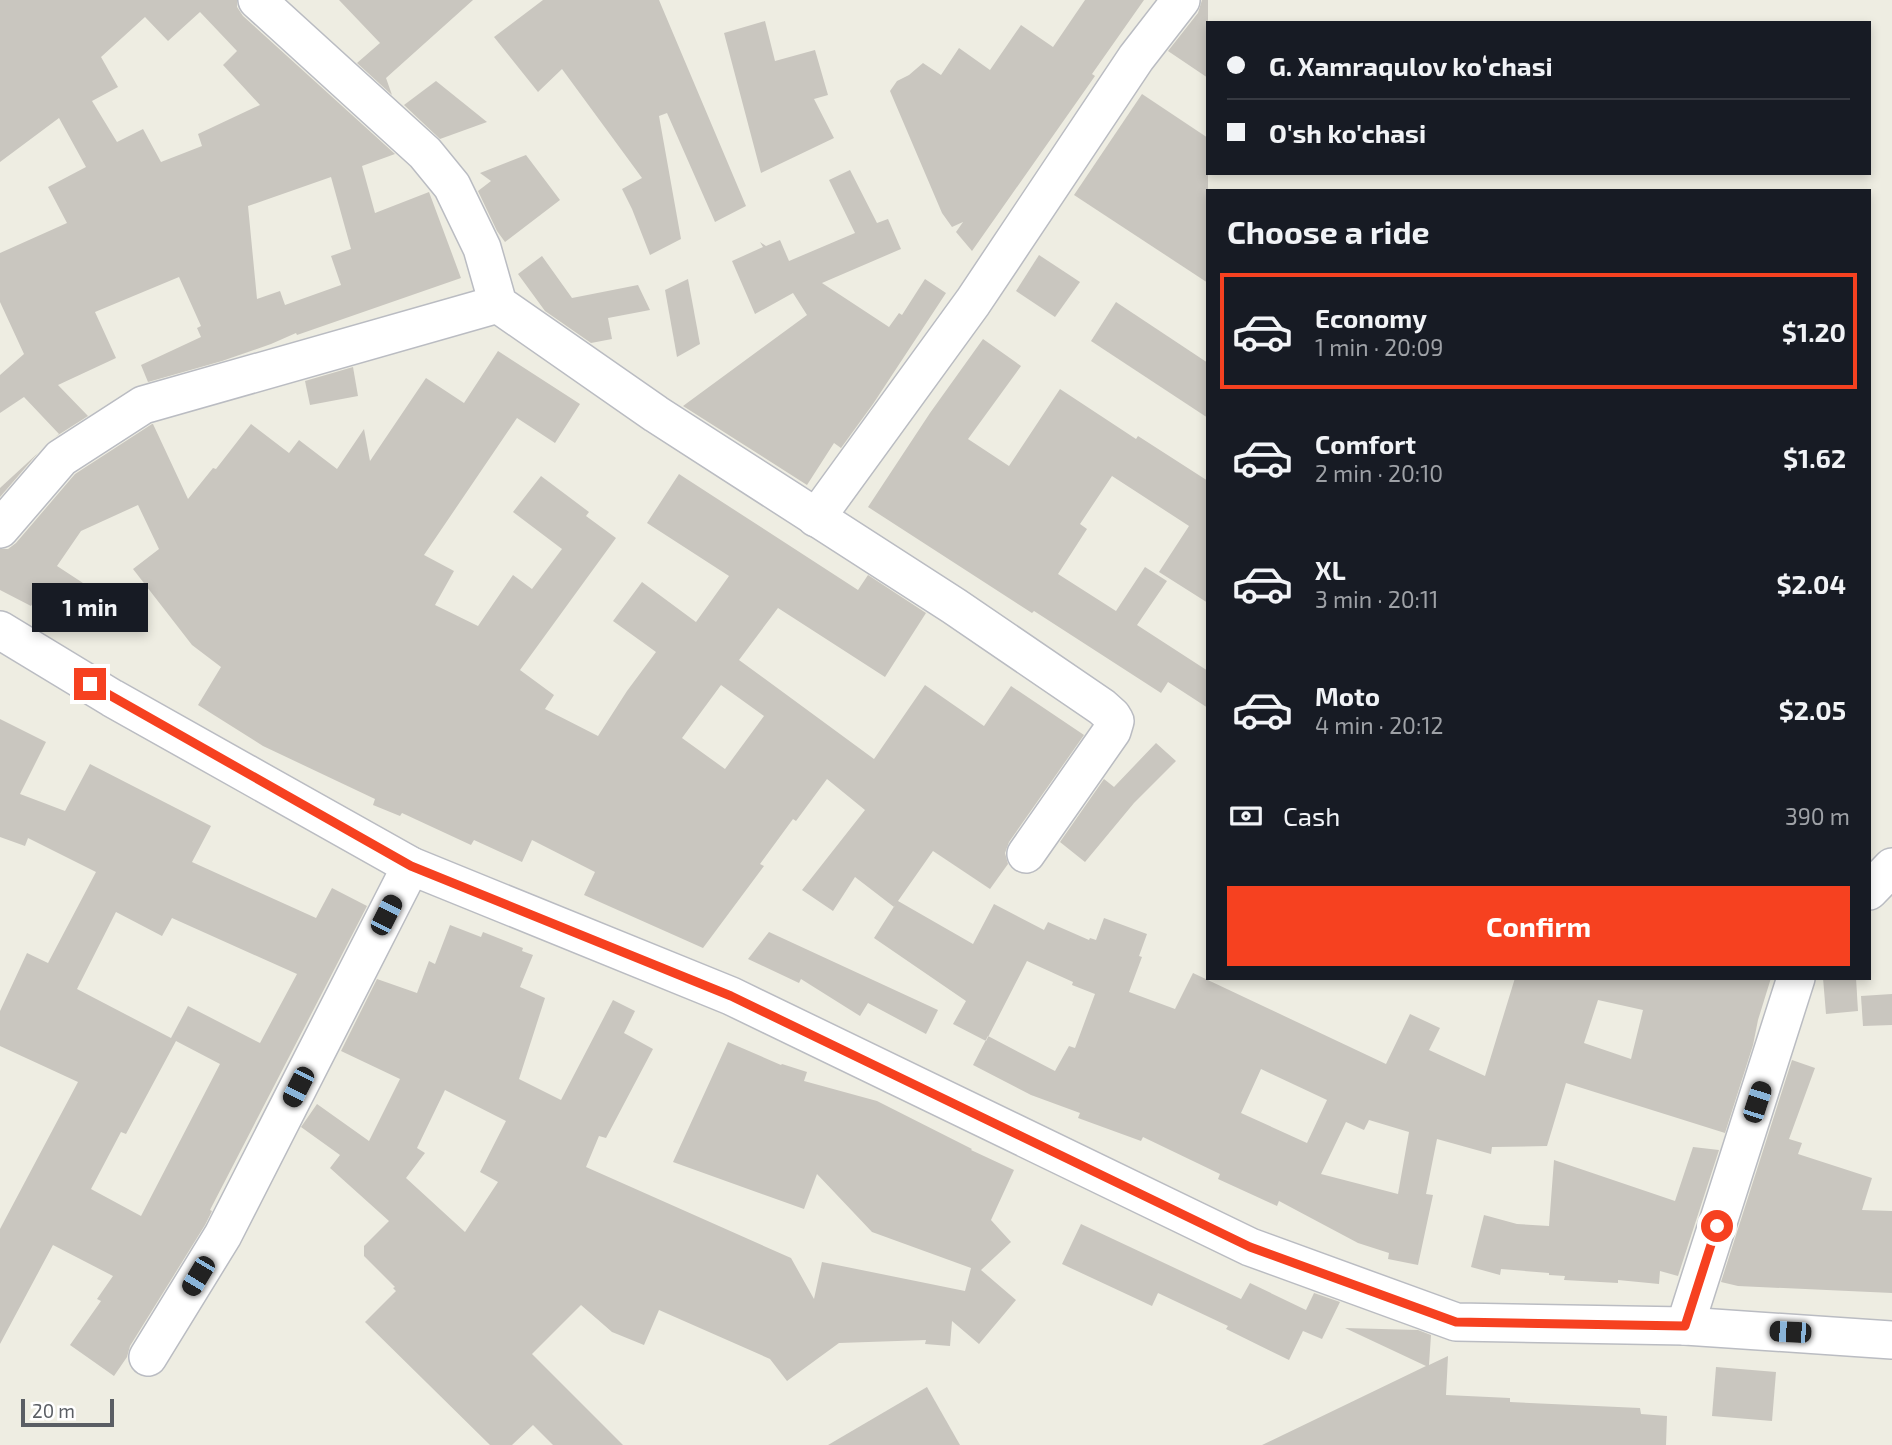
<!DOCTYPE html>
<meta charset="utf-8">
<style>
:root{--surface:#171b24;--page:#242831;--text:#f1f3f6;--muted:#9ea1a6;--line:#363941;--accent:#f64120}
body{margin:0;font-family:"Exo 2",sans-serif;background:var(--page);color:var(--text);height:100vh;display:flex;flex-direction:column;font-size:26px;white-space:nowrap}
*{box-sizing:border-box;margin:0}
p{font-size:23px;color:var(--muted)}
.icon{flex:none;width:38px;height:38px;fill:none;stroke:currentColor;stroke-width:2;stroke-linecap:round;stroke-linejoin:round}
.map{position:relative;flex:1;overflow:hidden}
.panel{position:absolute;left:1206px;top:189px;width:665px;height:791px;display:flex;flex-direction:column;background:var(--surface);border-radius:0px;box-shadow:0 4px 10px #0003}
.panel>*{flex:none}
.guide{position:absolute;left:1206px;top:21px;width:665px;height:154px;border-radius:0px;box-shadow:0 4px 10px #0003;display:grid;align-content:center;height:154px;padding:0 21px;background:var(--surface)}
.scale{position:absolute;left:21px;bottom:18px;width:93px;box-sizing:border-box;padding-left:7px;border:4px solid #5a5e64;border-top:0;font-size:19px;line-height:24px;white-space:nowrap;color:#5a5e64;-webkit-text-stroke:5px #fff;paint-order:stroke}
.end{position:absolute;width:32px;height:32px;margin:-16px;border:9px solid #f64120;background:#fff;box-shadow:0 0 0 4px #fff}
.from{border-radius:50%}
.bubble{position:absolute;height:49px;border-radius:0px;background:var(--surface);box-shadow:0 4px 10px #0003;font-size:23px;font-weight:700;line-height:49px;text-align:center}
.car{position:absolute;width:21px;height:42px;margin:-21px -10px;border-radius:9px;box-shadow:0 0 5px 2px #0007;background:linear-gradient(#222 24%,#8ab4d8 0 40%,#222 0 76%,#8ab4d8 0 86%,#222 0)}
.guide b{display:flex;align-items:center;gap:24px;height:66px;font-size:26px}
.guide b+b{border-top:2px solid var(--line)}
.guide i{width:18px;height:18px;background:var(--text)}
ul{padding:0;list-style:none}
li{display:flex;align-items:center;gap:21px;height:116px;margin:0 14px 10px;padding:0 7px;border:4px solid transparent;border-radius:0px}
li div{flex:1}
li b{display:block;font-size:26px}
li em{font-style:normal;font-weight:700}
li.selected{border-color:var(--accent)}
li>.icon{width:63px;height:63px;stroke-width:1.5}
h2{padding:0 21px;font-size:32px;line-height:84px}
.pay{display:flex;align-items:center;gap:18px;height:77px;padding:0 21px;font-size:26px}
.pay p{margin-inline-start:auto}
.cta{display:flex;gap:14px;margin-top:auto;padding:14px 21px}
.cta a{flex:1;height:80px;border-radius:0px;background:var(--accent);color:#fff;font-size:28px;font-weight:700;line-height:80px;text-align:center}
.map>svg:first-child{display:block}
</style>
<div class="map">
<svg width="1892" height="1445" viewBox="0 0 1892 1445">
<rect width="100%" height="100%" fill="#eeede2"/>
<g fill="#c9c6bf" fill-rule="evenodd">
<path d="M0,0H237V7L243,16L395,154L362,166L375,213L429,192L461,278L297,335L296,333L271,344L222,361L148,382L141,365L201,337L197,328L201,326L179,277L95,312L116,358L58,385L88,416L55,437L59,434L24,397L0,413V375L24,354L0,302V253L67,223L48,187L86,167L59,118L0,162ZM200,12L237,51L223,65L260,105L198,134L202,146L161,162L143,129L117,142L92,101L118,87L101,57L145,17L168,41ZM331,177L351,249L331,256L341,285L285,305L280,291L257,299L248,206Z"/>
<path d="M339,0H473L386,78L392,95L357,63L380,43Z"/>
<path d="M543,0H659L746,206L715,222L667,113L659,116L681,239L650,255L632,209L622,189L642,178L562,69L538,92L494,37Z"/>
<path d="M1085,0H1144L1092,74L1095,76L972,251L956,232L963,222L952,227L942,213L890,91L897,81L909,75L923,63L941,75L959,48L990,70L1021,25L1053,47Z"/>
<path d="M1202,0H1208V78L1168,51L1198,13Z"/>
<path d="M765,21L775,61L815,50L828,95L814,99L834,138L761,173L724,33Z"/>
<path d="M436,81L487,122L440,139L404,105Z"/>
<path d="M1142,94L1208,138V283L1074,195Z"/>
<path d="M526,155L560,200L505,242L497,231L478,191L491,181L480,173Z"/>
<path d="M850,170L877,223L888,219L901,249L822,283L889,327L899,313L902,315L925,279L946,293L873,404L841,448L834,443L807,485L683,406L807,315L793,293L755,314L732,261L763,247L760,242L766,246L780,240L789,261L855,233L829,180Z"/>
<path d="M1039,255L1080,282L1055,317L1016,291Z"/>
<path d="M542,256L572,298L638,285L650,310L608,318L612,339L591,343L545,311L518,274Z"/>
<path d="M688,279L700,344L677,357L665,290Z"/>
<path d="M1116,302L1208,363V418L1091,341Z"/>
<path d="M983,339L1021,366L968,439L1009,466L1060,389L1136,439L1138,436L1208,481V603L1159,572L1189,526L1112,476L1080,524L1087,529L1058,574L1116,611L1145,567L1167,581L1137,625L1208,671V708L1168,682L1161,693L1034,611L1032,613L868,507L930,413Z"/>
<path d="M498,351L580,404L555,443L517,418L424,555L454,571L435,605L478,626L513,575L532,589L562,549L513,512L541,476L589,512L586,516L616,538L520,670L554,695L545,709L598,736L627,691L656,652L613,621L642,582L696,622L729,576L647,523L679,474L858,590L868,575L926,613L885,677L778,608L739,660L874,759L925,685L984,726L1011,686L1084,735L1009,842L1005,853L1008,864L990,889L933,851L898,901L973,944L994,904L1044,930L1048,922L1089,940L1090,938L1096,940L1104,918L1147,934L1139,956L1142,957L1129,992L1175,1009L1193,973L1386,1064L1410,1014L1440,1028L1429,1050L1485,1076L1515,978H1771L1758,1020L1753,1045L1725,1133L1566,1083L1547,1146L1492,1147L1491,1154L1437,1139L1426,1194L1433,1195L1418,1265L1388,1259L1389,1253L1358,1243L1279,1201L1277,1206L1218,1179L1220,1174L1143,1137L1141,1141L1078,1118L1080,1113L1031,1095L973,1065L988,1036L1055,1071L1069,1046L1075,1048L1095,994L1072,985L1073,982L1027,961L986,1041L953,1024L966,1001L874,938L895,905L894,907L855,877L833,911L802,890L865,810L827,779L796,821L793,819L760,864L764,866L703,948L584,895L595,872L532,840L522,862L474,840L471,845L402,813L400,816L373,805L375,799L263,746L198,705L221,667L192,645L133,569L159,549L138,505L81,531L57,566L109,600L89,632L36,598L31,606L0,590V549H8L16,543L75,474L152,424H153L188,499L213,468L216,469L251,424L289,453L299,440L337,469L364,429L370,461L426,378L464,403ZM721,685L764,716L725,769L682,738ZM1598,1000L1643,1010L1631,1059L1584,1043ZM1261,1069L1327,1100L1307,1143L1241,1113ZM1369,1120L1409,1132L1398,1194L1321,1174L1346,1122L1364,1130Z"/>
<path d="M353,367L358,396L310,405L305,381Z"/>
<path d="M38,453L0,497V488Z"/>
<path d="M0,719L46,742L20,794L65,811L90,764L211,826L192,862L316,918L332,888L367,906L210,1210L212,1211L205,1225L130,1346L127,1357L114,1376L70,1345L101,1301L97,1299L113,1276L53,1245L0,1344V1229L78,1082L0,1046V1011L27,953L48,963L96,872L28,838L25,846L0,837ZM116,912L162,936L172,918L297,974L260,1043L188,1006L171,1038L77,989ZM176,1041L220,1064L141,1216L91,1189L121,1132L126,1134Z"/>
<path d="M1156,743L1176,761L1134,803L1085,862L1060,842L1104,779L1114,787Z"/>
<path d="M450,925L481,937L483,932L523,948L522,951L533,955L520,987L545,998L519,1079L561,1100L613,1000L635,1011L624,1033L653,1049L606,1138L599,1136L586,1167L791,1258L814,1299L822,1262L965,1291L971,1268L872,1232L817,1174L804,1209L673,1162L728,1042L781,1065L782,1064L807,1072L804,1081L877,1101L972,1149L971,1150L1014,1170L991,1220L1011,1242L981,1270L1016,1300L979,1344L952,1321L950,1346L925,1344L926,1340L839,1343L787,1381L770,1359L659,1310L644,1345L612,1332L581,1305L532,1354L623,1445H553L533,1425L512,1445H490L365,1322L396,1291L393,1288L395,1287L364,1256V1246L389,1221L330,1168L340,1155L301,1127L317,1104L369,1141L400,1079L341,1051L377,979L417,993L429,961L435,964ZM445,1090L506,1121L480,1172L498,1182L465,1232L406,1178L425,1153L417,1148Z"/>
<path d="M769,932L938,1010L926,1034L868,1003L860,1016L801,979L799,983L748,959Z"/>
<path d="M1823,978H1856L1858,1011L1826,1014Z"/>
<path d="M1892,994V1025L1863,1026L1861,996Z"/>
<path d="M1792,1060L1815,1068L1789,1139L1802,1143L1798,1154L1872,1178L1862,1210L1892,1211V1293L1738,1286L1721,1282Z"/>
<path d="M1693,1147L1719,1150L1678,1276L1660,1271L1659,1284L1618,1280V1283L1564,1280L1565,1276L1549,1275V1273L1501,1269L1500,1275L1471,1267L1484,1215L1517,1224L1549,1226L1554,1160L1675,1201Z"/>
<path d="M1081,1224L1241,1299L1250,1283L1306,1310L1314,1293L1340,1302L1322,1339L1303,1331L1289,1360L1226,1329L1228,1326L1158,1293L1152,1306L1062,1264Z"/>
<path d="M1345,1328L1418,1330L1431,1335L1429,1365L1448,1356L1446,1395L1510,1398V1402L1640,1408L1641,1414L1667,1416L1666,1445H1262L1426,1366Z"/>
<path d="M1716,1367L1776,1372L1772,1421L1712,1416Z"/>
<path d="M927,1387L960,1445H828Z"/>
</g>
<g fill="none" stroke-linecap="round" stroke-linejoin="round">
<defs>
<g id="street">
<path d="M257,0L425,153L452,186L482,248L498,304L656,414L954,606L1102,707L1112,716L1115,721L1112,731L1026,854"/>
<path d="M816,518L973,302L1136,58L1181,0"/>
<path d="M0,529L61,458L143,405L498,304"/>
<path d="M0,630L112,698L411,866L731,996L1250,1247L1456,1322L1685,1326L1892,1340"/>
<path d="M1869,891L1892,867"/>
<path d="M1685,1326L1796,978"/>
<path d="M148,1357L223,1235L411,866"/>
</g>
</defs>
<use href="#street" stroke="#babcc2" stroke-width="40"/>
<use href="#street" stroke="#fff" stroke-width="37"/>
</g>
<g fill="none" stroke-linecap="round" stroke-linejoin="round">
<path stroke="#f64120" stroke-width="9" d="M90,684L411,866L731,996L1250,1247L1456,1322L1685,1326L1717,1226"/>
</g>
</svg>
<div class="scale">20 m</div>
<i class="end from" style="left:1717px;top:1226px"></i>
<i class="end" style="left:90px;top:684px"></i>
<div class="bubble" style="left:32px;top:583px;width:116px">1 min</div>
<i class="car" style="left:386px;top:915px;rotate:27deg"></i>
<i class="car" style="left:298px;top:1087px;rotate:207deg"></i>
<i class="car" style="left:1757px;top:1102px;rotate:18deg"></i>
<i class="car" style="left:198px;top:1276px;rotate:211deg"></i>
<i class="car" style="left:1790px;top:1332px;rotate:273deg"></i>
<div class="guide">
<b><i class="from"></i>G. Xamraqulov koʻchasi</b>
<b><i></i>O'sh ko'chasi</b>
</div>
<section class="panel">
<h2>Choose a ride</h2>
<ul>
<li class="selected"><svg class="icon" aria-label="car" viewBox="0 0 24 24"><path d="M5 17H2v-5l4-1 3-4h7l3 4 3 1v5h-3M9 17h6M6 11h13"/><circle cx="7" cy="17" r="2"/><circle cx="17" cy="17" r="2"/></svg><div><b>Economy</b><p>1 min · 20:09</p></div><em>$1.20</em></li>
<li><svg class="icon" aria-label="car" viewBox="0 0 24 24"><path d="M5 17H2v-5l4-1 3-4h7l3 4 3 1v5h-3M9 17h6M6 11h13"/><circle cx="7" cy="17" r="2"/><circle cx="17" cy="17" r="2"/></svg><div><b>Comfort</b><p>2 min · 20:10</p></div><em>$1.62</em></li>
<li><svg class="icon" aria-label="car" viewBox="0 0 24 24"><path d="M5 17H2v-5l4-1 3-4h7l3 4 3 1v5h-3M9 17h6M6 11h13"/><circle cx="7" cy="17" r="2"/><circle cx="17" cy="17" r="2"/></svg><div><b>XL</b><p>3 min · 20:11</p></div><em>$2.04</em></li>
<li><svg class="icon" aria-label="car" viewBox="0 0 24 24"><path d="M5 17H2v-5l4-1 3-4h7l3 4 3 1v5h-3M9 17h6M6 11h13"/><circle cx="7" cy="17" r="2"/><circle cx="17" cy="17" r="2"/></svg><div><b>Moto</b><p>4 min · 20:12</p></div><em>$2.05</em></li>
</ul>
<div class="pay"><svg class="icon" aria-label="cash" viewBox="0 0 24 24"><path d="M3 7h18v10H3z"/><circle cx="12" cy="12" r="2"/></svg>Cash<p>390 m</p></div>
<div class="cta"><a>Confirm</a></div>
</section>
</div>
